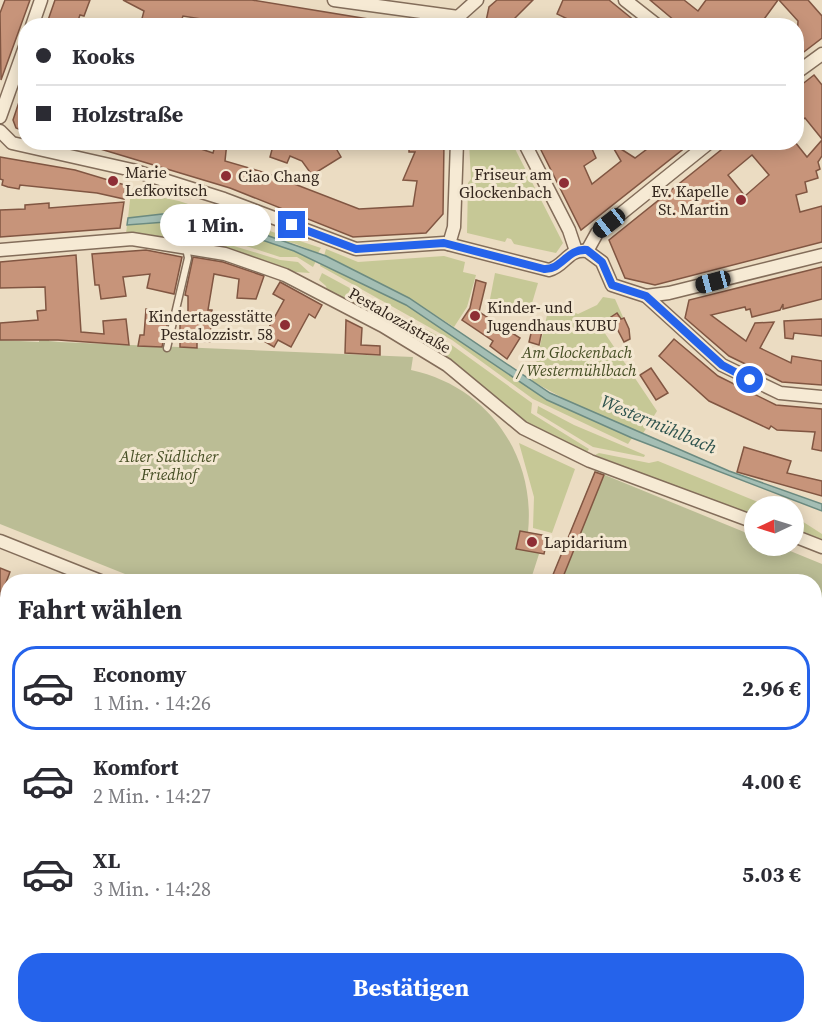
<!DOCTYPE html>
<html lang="de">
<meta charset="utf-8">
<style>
:root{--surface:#fff;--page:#f7f7f7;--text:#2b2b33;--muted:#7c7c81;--line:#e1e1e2;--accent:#2563eb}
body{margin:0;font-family:"Source Serif 4",serif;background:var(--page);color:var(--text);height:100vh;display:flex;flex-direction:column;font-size:22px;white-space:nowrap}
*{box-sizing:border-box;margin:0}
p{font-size:20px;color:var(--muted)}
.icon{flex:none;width:33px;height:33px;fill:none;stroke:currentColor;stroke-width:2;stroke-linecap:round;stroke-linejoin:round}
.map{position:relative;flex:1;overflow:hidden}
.side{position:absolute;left:0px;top:574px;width:822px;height:460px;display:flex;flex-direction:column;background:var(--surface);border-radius:24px 24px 0 0;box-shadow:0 3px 15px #0003}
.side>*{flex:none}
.hud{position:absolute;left:18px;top:18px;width:786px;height:132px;border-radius:24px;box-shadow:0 3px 15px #0003;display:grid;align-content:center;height:132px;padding:0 18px;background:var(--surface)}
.needle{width:39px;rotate:266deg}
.buttons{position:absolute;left:744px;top:496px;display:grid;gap:12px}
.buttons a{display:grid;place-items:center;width:60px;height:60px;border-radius:50%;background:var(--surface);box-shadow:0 3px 15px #0003;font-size:30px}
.end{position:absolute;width:27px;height:27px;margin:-14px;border:8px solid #2563eb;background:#fff;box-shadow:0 0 0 3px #fff}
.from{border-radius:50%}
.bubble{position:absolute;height:42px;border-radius:21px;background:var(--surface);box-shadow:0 3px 15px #0003;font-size:20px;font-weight:700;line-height:42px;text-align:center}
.car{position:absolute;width:18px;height:36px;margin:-18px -9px;border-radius:8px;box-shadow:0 0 4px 2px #0007;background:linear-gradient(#222 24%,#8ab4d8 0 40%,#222 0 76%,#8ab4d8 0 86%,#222 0)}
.hud b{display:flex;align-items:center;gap:21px;height:57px;font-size:22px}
.hud b+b{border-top:2px solid var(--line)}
.hud i{width:15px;height:15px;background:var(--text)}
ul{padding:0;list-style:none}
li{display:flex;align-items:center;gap:18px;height:84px;margin:0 12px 9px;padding:0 6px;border:3px solid transparent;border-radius:24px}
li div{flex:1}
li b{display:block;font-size:22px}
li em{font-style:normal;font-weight:700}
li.selected{border-color:var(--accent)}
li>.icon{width:54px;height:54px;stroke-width:1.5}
h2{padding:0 18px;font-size:27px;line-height:72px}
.primary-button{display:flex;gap:12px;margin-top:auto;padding:12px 18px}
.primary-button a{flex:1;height:69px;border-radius:24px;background:var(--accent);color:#fff;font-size:24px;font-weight:700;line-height:69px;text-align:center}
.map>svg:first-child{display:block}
</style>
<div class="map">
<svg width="822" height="1034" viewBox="0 0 822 1034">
<rect width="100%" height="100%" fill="#ebdcc2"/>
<g fill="#c6c896">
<path d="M469,143H512L563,243L556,253L514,244L511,239L507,238L505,242L467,233L468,183L471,179Z"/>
<path d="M131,191L179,201L321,248L318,253L296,244L171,213L128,218Z"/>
<path d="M171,220C221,221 270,240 316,261L313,267L297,257H280L228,240L216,232L184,233L182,241L147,234H126L127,225Z"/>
<path d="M213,235L224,243L280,260L298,262L310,273L282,271L257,259L188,242L189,238Z"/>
<path d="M326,249L358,262L444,256L465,262L463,272L476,275L467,307L454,327L409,298L324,256Z"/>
<path d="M321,263L406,305L547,400L632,438L628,444L533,399L452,340L320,266Z"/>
<path d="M322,273L442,338L532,403L531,413L589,449L587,452L516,418L328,294L326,286L319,280Z"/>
<path d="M495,273L538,283L530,310L490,299Z"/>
<path d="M603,297L615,299L623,317L602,329L657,411L642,435L581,408L532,381L550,302L578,314L597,305Z"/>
<path d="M538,406L574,425L645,455L644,457L593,447L537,413Z"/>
<path d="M519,443L575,469L552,533L533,528L534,497Z"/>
<path d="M599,453L649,463L658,461L770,507H754V517L595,455Z"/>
<path d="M794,516L822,534V543L794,533Z"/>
</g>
<g fill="#bbbd95">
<path d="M39,336H49V341L59,342L413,357L411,370C487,386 536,455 528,532L548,536L544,554H539L530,582H145L0,524V340L39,342Z"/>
<path d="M595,471L754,536V546H778L822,564V749L815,768L814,582H550Z"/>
</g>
<path fill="#a4beb4" stroke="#6c8b81" stroke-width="1.5" d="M171,213H193L223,220L326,256L409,298L550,393L729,471L822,504V511L632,438L547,400L406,305L294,251L221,226L192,220L127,225L128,218Z"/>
<g fill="#c7947a" stroke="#815642" stroke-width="1.5" fill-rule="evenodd">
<path d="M5,0H30L1,80L0,13Z"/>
<path d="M55,0H90L84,16L80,15L76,26H46Z"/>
<path d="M123,0H252L374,20V26H245L183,16L179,26H140L144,11Z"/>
<path d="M497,0H533L507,26H485L489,7Z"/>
<path d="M563,0H609L641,26H582L557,14Z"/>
<path d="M650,0H684L698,11L706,0H778L759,26H681Z"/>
<path d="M779,0H808L822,16V38L796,58L798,21Z"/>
<path d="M814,75L822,85V139L805,118L796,125V89Z"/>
<path d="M24,87L26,88V132L16,128L13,120Z"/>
<path d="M822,140V156L818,162L820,169L816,171L818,178L805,182L807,192L796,195L800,212L822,206V242L655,285L625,278L609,240L731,142H795L807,157ZM752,155L769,175L745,196L728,175Z"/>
<path d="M88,142H180L213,153L216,142H227L225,161L266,173L359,209L413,206L417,181L403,180L415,152H409V142H444L443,214L426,233L353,237L230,188L87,145Z"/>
<path d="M274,142H339L337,150L341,157L312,175L302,161L290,156L287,163L270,157Z"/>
<path d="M537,142H589L596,158L584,166L592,184L621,161L610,142L635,158L651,146L649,142H676L682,150L581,230Z"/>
<path d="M0,157L75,170L125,185L124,199L97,193L20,185L19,189L8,187L2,185L3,180L0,179Z"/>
<path d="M124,202L120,228L0,237V210L25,209V205L49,203V208Z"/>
<path d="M146,250L182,257L174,294L147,288L150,274L123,277L126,296L101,299L99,285H95L92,254Z"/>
<path d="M76,255L81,332L104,334L103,321L126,319L129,345L58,340H0V323L38,320L37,311L46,310L45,287L0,288V262Z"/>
<path d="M193,257L223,262L264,276L256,299L237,298L239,279L214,274L208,310H212L210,342L197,341V348L180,347V316H188V296L185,295Z"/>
<path d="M822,267V299L783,309V304L780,310L752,317L750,309L746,310L745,307L711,315L746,341L755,323L774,322L760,348L791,363L792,356L822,361V385L782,382L729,356L685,318L689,300Z"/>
<path d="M476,280L486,283L479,312L520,338L507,359L490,346L493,341L462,320L470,308Z"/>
<path d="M280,282L322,305L315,318L309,314L291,347L278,340L274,347L262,340L284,300L273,294Z"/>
<path d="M146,309L170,313L162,347L138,346L140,335H144Z"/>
<path d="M617,313L621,319L624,318L629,329L630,339L624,342L611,317Z"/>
<path d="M822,319V336L794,333L793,339L785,338L784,321Z"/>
<path d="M346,320L362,328L361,345L380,346V355L345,353Z"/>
<path d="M532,329L542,331L539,345L529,342Z"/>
<path d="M674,339L718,376L776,405L822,409V451L812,449L815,432L777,430L771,426L769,429L709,401L659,356Z"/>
<path d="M651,368L668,393L656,400L640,375Z"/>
<path d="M744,447L791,461L787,473L822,481V496L737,472Z"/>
<path d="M595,472L604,475L561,582H550Z"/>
<path d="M520,531L548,536L544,554L516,549Z"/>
<path d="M0,568L10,572L1,596H0Z"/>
<path d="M0,1023L8,1028L29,1032V1034H0Z"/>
</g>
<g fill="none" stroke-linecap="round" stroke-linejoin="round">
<defs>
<path id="lane" d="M167,348L188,258L186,248"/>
<g id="street">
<path d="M334,0L458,17"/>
<path d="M625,0L658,26"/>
<path d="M458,17L477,0"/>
<path d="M32,26L41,0"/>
<path d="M796,73L822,54"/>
<path d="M0,117L26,44"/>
<path d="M0,131L12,143L132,170L224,199L356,249L444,243L549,270C565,266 568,248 587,251L602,262L612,285L646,296L669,293L822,255"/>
<path d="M524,142L569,230L576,251"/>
<path d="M449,244L454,227L457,142"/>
<path d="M0,250L132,239L225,254L285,275L383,326L447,365L523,428L590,461L754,522"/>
<path d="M587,251L597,233L710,142"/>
<path d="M646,296L722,365L780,393L822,397"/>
<path d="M794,536L822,547"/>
<path d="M0,541L103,582"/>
<path d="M0,713L8,716"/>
<path d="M0,911L8,912"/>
<path d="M0,958L8,934"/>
<path d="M289,1028L295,1034"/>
<path d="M110,1034L111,1028"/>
</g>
<g id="secondary">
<path d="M814,833L822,811"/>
<path d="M814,904L822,908"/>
<path d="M746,1034L750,1028"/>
</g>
</defs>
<use href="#lane" stroke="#836d5a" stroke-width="9"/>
<use href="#street" stroke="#836d5a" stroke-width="15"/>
<use href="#secondary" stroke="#654f3d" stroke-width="20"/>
<use href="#lane" stroke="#f6ead4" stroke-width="6"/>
<use href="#street" stroke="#f6ead4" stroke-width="12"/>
<use href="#secondary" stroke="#f6ead4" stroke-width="16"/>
</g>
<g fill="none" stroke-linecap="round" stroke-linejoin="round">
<path stroke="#2563eb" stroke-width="8" d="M292,225L356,249L444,243L544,269C562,270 567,248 587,250L602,262L612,285L646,296L722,365L750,380"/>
</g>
<g fill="#8e2e35" stroke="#f3e7d1" stroke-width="2">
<circle cx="226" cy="176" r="6"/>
<circle cx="113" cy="181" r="6"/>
<circle cx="564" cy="183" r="6"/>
<circle cx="741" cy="200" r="6"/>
<circle cx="475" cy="316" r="6"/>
<circle cx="285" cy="325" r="6"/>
<circle cx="532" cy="542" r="6"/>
</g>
<g text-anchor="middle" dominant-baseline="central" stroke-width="6" stroke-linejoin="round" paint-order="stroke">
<g font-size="16" fill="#34271e" stroke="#f3e7d1" text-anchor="start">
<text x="125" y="172">Marie<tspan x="125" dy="18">Lefkovitsch</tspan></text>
<text x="552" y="174" text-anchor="end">Friseur am<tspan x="552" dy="18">Glockenbach</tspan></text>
<text x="238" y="176">Ciao Chang</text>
<text x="729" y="191" text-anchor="end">Ev. Kapelle<tspan x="729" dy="18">St. Martin</tspan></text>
<text x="487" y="307">Kinder- und<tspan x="487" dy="18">Jugendhaus KUBU</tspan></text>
<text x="273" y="316" text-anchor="end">Kindertagesstätte<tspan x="273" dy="18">Pestalozzistr. 58</tspan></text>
<text x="544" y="542">Lapidarium</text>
</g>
<g font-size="16" fill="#34271e" stroke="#f3e7d1">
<text transform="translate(400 320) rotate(30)">Pestalozzistraße</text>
</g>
<g font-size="16" font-style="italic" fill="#474f25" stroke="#f3e7d1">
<text x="577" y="352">Am Glockenbach<tspan x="577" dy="18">/ Westermühlbach</tspan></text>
<text x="169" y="456">Alter Südlicher<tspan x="169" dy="18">Friedhof</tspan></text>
</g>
<g font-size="18" font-style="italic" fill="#2e534e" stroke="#f3e7d1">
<text transform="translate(659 424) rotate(23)">Westermühlbach</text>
</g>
</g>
</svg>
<div class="buttons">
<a><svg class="needle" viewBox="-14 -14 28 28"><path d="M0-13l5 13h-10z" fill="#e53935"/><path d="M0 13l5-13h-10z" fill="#7c7c81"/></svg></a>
</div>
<i class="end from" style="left:750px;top:380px"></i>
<i class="end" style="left:292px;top:225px"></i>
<div class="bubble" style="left:160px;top:204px;width:111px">1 Min.</div>
<i class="car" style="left:609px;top:223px;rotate:232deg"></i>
<i class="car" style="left:713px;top:282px;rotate:255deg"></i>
<div class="hud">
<b><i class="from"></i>Kooks</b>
<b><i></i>Holzstraße</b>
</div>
<section class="side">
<h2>Fahrt wählen</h2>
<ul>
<li class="selected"><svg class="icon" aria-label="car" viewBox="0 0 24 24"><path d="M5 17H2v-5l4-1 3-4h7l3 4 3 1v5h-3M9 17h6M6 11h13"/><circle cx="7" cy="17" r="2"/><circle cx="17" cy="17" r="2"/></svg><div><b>Economy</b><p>1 Min. · 14:26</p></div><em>2.96 €</em></li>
<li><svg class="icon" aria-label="car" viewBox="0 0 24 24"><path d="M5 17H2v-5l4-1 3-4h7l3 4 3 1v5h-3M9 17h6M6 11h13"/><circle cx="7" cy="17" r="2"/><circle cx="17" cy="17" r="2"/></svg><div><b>Komfort</b><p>2 Min. · 14:27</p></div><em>4.00 €</em></li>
<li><svg class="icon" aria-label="car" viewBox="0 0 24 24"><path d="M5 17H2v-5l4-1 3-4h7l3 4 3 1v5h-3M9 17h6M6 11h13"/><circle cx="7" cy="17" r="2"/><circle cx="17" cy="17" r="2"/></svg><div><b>XL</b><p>3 Min. · 14:28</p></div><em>5.03 €</em></li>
</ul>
<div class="primary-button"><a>Bestätigen</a></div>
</section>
</div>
